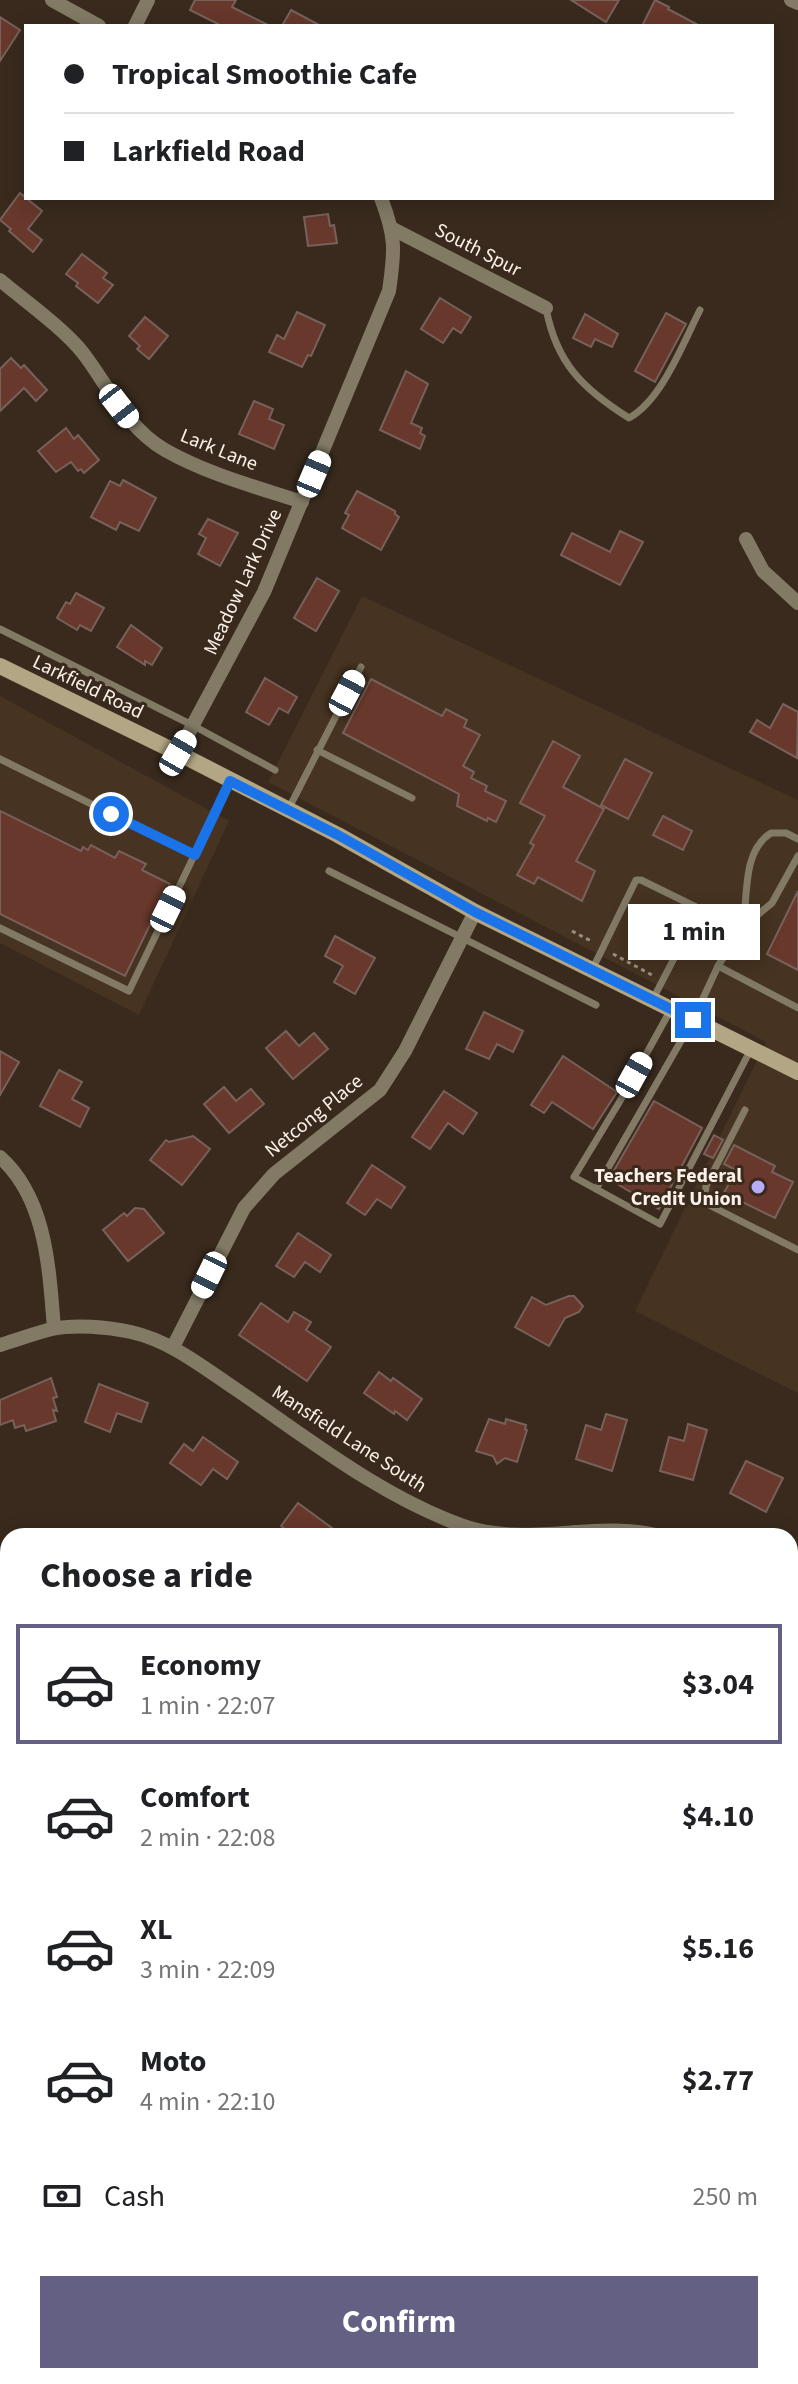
<!DOCTYPE html>
<meta charset="utf-8">
<style>
:root{--surface:#fff;--page:#f2f2f2;--text:#202124;--muted:#757577;--line:#e0e0e0;--accent:#646083}
body{margin:0;font-family:"Source Sans 3",sans-serif;background:var(--page);color:var(--text);height:100vh;display:flex;flex-direction:column;font-size:30px;white-space:nowrap}
*{box-sizing:border-box;margin:0}
p{font-size:26px;color:var(--muted)}
.icon{flex:none;width:44px;height:44px;fill:none;stroke:currentColor;stroke-width:2;stroke-linecap:round;stroke-linejoin:round}
.map{position:relative;flex:1;overflow:hidden}
.drawer{position:absolute;left:0px;top:1528px;width:798px;height:856px;display:flex;flex-direction:column;background:var(--surface);border-radius:24px 24px 0 0;box-shadow:0 4px 20px #0003}
.drawer>*{flex:none}
.banner{position:absolute;left:24px;top:24px;width:750px;height:176px;border-radius:0px;box-shadow:0 4px 20px #0003;display:grid;align-content:center;height:176px;padding:0 40px;background:var(--surface)}
.end{position:absolute;width:36px;height:36px;margin:-18px;border:10px solid #1a73e8;background:#fff;box-shadow:0 0 0 4px #fff}
.from{border-radius:50%}
.bubble{position:absolute;height:56px;border-radius:0px;background:var(--surface);box-shadow:0 4px 20px #0003;font-size:26px;font-weight:700;line-height:56px;text-align:center}
.car{position:absolute;width:24px;height:48px;margin:-24px -12px;border-radius:10px;box-shadow:0 0 6px 2px #0007;background:linear-gradient(#fff 24%,#345 0 40%,#fff 0 76%,#345 0 86%,#fff 0)}
.banner b{display:flex;align-items:center;gap:28px;height:76px;font-size:30px}
.banner b+b{border-top:2px solid var(--line)}
.banner i{width:20px;height:20px;background:var(--text)}
ul{padding:0;list-style:none}
li{display:flex;align-items:center;gap:24px;height:120px;margin:0 16px 12px;padding:0 24px;border:4px solid transparent;border-radius:0px}
li div{flex:1}
li b{display:block;font-size:30px}
li em{font-style:normal;font-weight:700}
li.active{border-color:var(--accent)}
li>.icon{width:72px;height:72px;stroke-width:1.5}
h2{padding:0 40px;font-size:36px;line-height:96px}
.pay{display:flex;align-items:center;gap:20px;height:88px;padding:0 40px;font-size:30px}
.pay p{margin-inline-start:auto}
.button{display:flex;gap:16px;margin-top:auto;padding:16px 40px}
.button a{flex:1;height:92px;border-radius:0px;background:var(--accent);color:#fff;font-size:32px;font-weight:700;line-height:92px;text-align:center}
.map>svg:first-child{display:block}
</style>
<div class="map">
<svg width="798" height="2384" viewBox="0 0 798 2384">
<rect width="100%" height="100%" fill="#392a1d"/>
<g fill="#463321">
<path d="M362,596L798,800V1393L635,1311L766,1042L268,782Z"/>
<path d="M0,696L229,821L139,1015L0,943Z"/>
</g>
<g fill="#67382b" stroke="#77615a" stroke-width="2">
<path d="M195,0H236L232,7L270,26H222L190,10Z"/>
<path d="M571,0H619L606,22Z"/>
<path d="M655,0L669,7L668,9L700,26H642Z"/>
<path d="M291,10L321,26H282Z"/>
<path d="M0,17L20,30L0,61Z"/>
<path d="M20,193L42,211L28,229L42,240L33,252L9,231L11,229L0,220Z"/>
<path d="M328,214L330,226L334,225L337,243L308,246L304,217Z"/>
<path d="M82,254L107,273L103,278L113,285L98,303L76,286L78,283L66,274Z"/>
<path d="M440,298L471,317L461,333L453,328L443,343L421,329Z"/>
<path d="M297,312L325,325L311,356L308,355L302,367L269,352L277,335L284,339Z"/>
<path d="M666,313L686,324L655,382L635,371Z"/>
<path d="M585,314L618,334L612,347L595,339L591,347L573,338Z"/>
<path d="M145,317L168,336L149,359L137,349L140,346L129,336Z"/>
<path d="M11,358L21,368L24,365L47,390L36,401L24,388L0,411V369Z"/>
<path d="M406,371L428,384L411,423L422,428L420,433L425,436L420,449L380,430Z"/>
<path d="M254,401L273,409L269,419L284,425L274,449L239,434Z"/>
<path d="M66,428L74,439L78,435L99,460L84,473L81,469L78,471L71,462L56,472L38,451Z"/>
<path d="M123,480L156,498L139,531L120,522L116,530L91,517L110,481L120,486Z"/>
<path d="M357,491L395,511V514L399,517L381,550L342,528L349,515L345,513Z"/>
<path d="M208,519L238,533L220,566L198,554L206,538L199,534Z"/>
<path d="M620,531L643,542L620,585L561,555L572,533L610,552Z"/>
<path d="M317,578L339,591L316,631L294,618Z"/>
<path d="M76,593L104,608L91,631L80,625L77,630L57,618L66,602L70,604Z"/>
<path d="M131,625L162,648L152,665L145,661V665L117,647Z"/>
<path d="M265,678L297,697L288,713L279,708L269,725L246,712Z"/>
<path d="M371,679L442,716L446,709L467,720L464,727L480,735L463,766L474,772L471,778L487,786L485,791L506,801L496,822L488,818L487,821L457,806L459,794L343,733Z"/>
<path d="M783,704L798,712L797,758L750,732L757,720L770,728Z"/>
<path d="M553,741L580,756L563,787L604,809L576,861L595,871L582,901L538,877L534,884L517,875L534,845L530,843L545,816L520,803Z"/>
<path d="M625,759L652,773L628,819L601,805Z"/>
<path d="M0,811L81,851L83,847L88,850L91,845L115,858L119,851L146,864L142,870L170,884L125,976L0,914Z"/>
<path d="M663,816L692,831L683,850L653,835Z"/>
<path d="M798,891V970L767,954Z"/>
<path d="M666,916L678,922L666,947L653,941Z"/>
<path d="M335,936L375,958L355,994L334,982L343,966L325,956Z"/>
<path d="M484,1012L523,1031L513,1052L497,1044L489,1059L466,1049Z"/>
<path d="M286,1031L299,1046L314,1033L328,1049L293,1079L266,1048Z"/>
<path d="M0,1051L19,1062L0,1095Z"/>
<path d="M563,1056L617,1092L593,1129L552,1102L544,1113L531,1105Z"/>
<path d="M59,1070L82,1082L72,1099L89,1108L80,1127L40,1106Z"/>
<path d="M224,1087L236,1101L251,1089L264,1104L229,1133L204,1104Z"/>
<path d="M444,1091L477,1113L463,1134L448,1123L430,1149L412,1137Z"/>
<path d="M654,1101L702,1128L659,1209L609,1179Z"/>
<path d="M714,1135L723,1140L713,1158L704,1154Z"/>
<path d="M193,1136L210,1149L182,1185L150,1160L166,1140L169,1142Z"/>
<path d="M734,1145L775,1166L772,1172L793,1182L775,1218L724,1193L736,1170L724,1164Z"/>
<path d="M372,1165L405,1187L391,1208L377,1199L365,1215L347,1203Z"/>
<path d="M135,1208L144,1209L164,1233L128,1261L103,1230L124,1213L127,1216Z"/>
<path d="M298,1233L331,1255L320,1272L305,1262L294,1277L276,1266Z"/>
<path d="M569,1296H574L583,1306L579,1312L565,1318L549,1346L515,1327L532,1297L546,1305Z"/>
<path d="M261,1303L288,1322L294,1312L311,1322L306,1330L331,1347L307,1381L239,1335Z"/>
<path d="M379,1372L391,1381L393,1378L422,1399L407,1420L395,1411L394,1414L364,1393Z"/>
<path d="M51,1378L57,1397L53,1398L57,1411L53,1410L56,1421L26,1431L24,1425L15,1428L13,1420L0,1425V1400Z"/>
<path d="M99,1384L148,1403L141,1422L117,1413L110,1432L85,1422Z"/>
<path d="M606,1414L627,1420L612,1471L576,1459L586,1425L601,1430Z"/>
<path d="M489,1419L505,1424L506,1419L526,1425L525,1429L527,1430L517,1462L505,1458L497,1464L493,1456L476,1451Z"/>
<path d="M688,1424L707,1430L693,1480L660,1471L669,1437L684,1441Z"/>
<path d="M203,1437L238,1462L227,1479L213,1469L201,1485L170,1463L184,1444L193,1451Z"/>
<path d="M746,1461L783,1478L766,1512L730,1493Z"/>
<path d="M298,1503L343,1536H282L286,1530L281,1526Z"/>
</g>
<g fill="none" stroke-linecap="round" stroke-linejoin="round">
<g stroke="#9b8f84" stroke-width="3" stroke-dasharray="4 4" stroke-linecap="butt">
<path d="M572,931L593,942"/>
<path d="M613,954L652,975"/>
<path d="M790,2283L798,2288"/>
</g>
<g stroke="#827a65" stroke-width="7">
<path d="M546,308C556,363 583,389 629,418C662,400 683,343 700,310"/>
<path d="M0,629L194,726L275,770"/>
<path d="M317,750L412,798"/>
<path d="M0,759L195,855"/>
<path d="M289,808L361,667"/>
<path d="M329,871L596,1005"/>
<path d="M743,927C748,896 742,851 771,833H786L798,839"/>
<path d="M0,928L129,991L230,781"/>
<path d="M718,966L743,927L772,903L798,856"/>
<path d="M592,970L636,880H641L696,907L698,912L653,999"/>
<path d="M670,1011L623,1096L574,1177L660,1224L751,1049"/>
<path d="M745,1110L706,1186L705,1196L711,1206L798,1250"/>
<path d="M596,1189L693,1020L718,966L798,1008"/>
</g>
<g stroke="#827a65" stroke-width="14">
<path d="M52,0L99,26"/>
<path d="M791,0L798,3"/>
<path d="M135,26L148,0"/>
<path d="M393,229L546,308"/>
<path d="M0,280C25,301 63,328 83,353C109,387 126,427 165,450C207,474 256,487 302,502"/>
<path d="M746,539L763,571L798,603"/>
<path d="M178,753L264,592L389,291C395,250 396,237 381,198"/>
<path d="M0,1157C47,1199 49,1270 54,1328"/>
<path d="M0,1345C17,1340 35,1333 52,1329C75,1324 108,1327 131,1332C171,1341 204,1368 237,1390C309,1439 379,1495 461,1525C526,1549 596,1519 660,1536"/>
<path d="M173,1347L244,1208L274,1174L380,1090L405,1051L475,912"/>
<path d="M790,1593L798,1597"/>
<path d="M790,1664L798,1649"/>
<path d="M0,1891L8,1890"/>
<path d="M0,2276L8,2281"/>
<path d="M182,2376L197,2384"/>
<path d="M409,2384L413,2376"/>
</g>
<path stroke="#b2a684" stroke-width="16" d="M0,666L178,753L338,835L475,912L798,1072"/>
</g>
<g fill="none" stroke-linecap="round" stroke-linejoin="round">
<path stroke="#1a73e8" stroke-width="10" d="M111,814L195,855L230,781L338,835L475,912L693,1020"/>
</g>
<circle fill="#b6acf8" stroke="#392a1d" stroke-width="3" cx="758" cy="1187" r="8"/>
<g text-anchor="middle" dominant-baseline="central" stroke-width="6" stroke-linejoin="round" paint-order="stroke">
<g font-size="20" fill="#fbf1e8" stroke="#392a1d">
<text transform="translate(478 250) rotate(27)">South Spur</text>
<text transform="translate(219 450) rotate(22)">Lark Lane</text>
<text transform="translate(243 582) rotate(-65)">Meadow Lark Drive</text>
<text transform="translate(88 687) rotate(26)">Larkfield Road</text>
<text transform="translate(314 1116) rotate(-39)">Netcong Place</text>
<text transform="translate(349 1439) rotate(33)">Mansfield Lane South</text>
</g>
<g font-size="20" font-weight="bold" fill="#fbf1e8" stroke="#392a1d" text-anchor="end">
<text x="742" y="1176">Teachers Federal<tspan x="742" dy="23">Credit Union</tspan></text>
</g>
</g>
</svg>
<i class="end from" style="left:111px;top:814px"></i>
<i class="end" style="left:693px;top:1020px"></i>
<div class="bubble" style="left:628px;top:904px;width:132px">1 min</div>
<i class="car" style="left:119px;top:406px;rotate:142deg"></i>
<i class="car" style="left:314px;top:474px;rotate:23deg"></i>
<i class="car" style="left:347px;top:693px;rotate:28deg"></i>
<i class="car" style="left:178px;top:753px;rotate:30deg"></i>
<i class="car" style="left:168px;top:909px;rotate:26deg"></i>
<i class="car" style="left:634px;top:1075px;rotate:29deg"></i>
<i class="car" style="left:209px;top:1275px;rotate:206deg"></i>
<div class="banner">
<b><i class="from"></i>Tropical Smoothie Cafe</b>
<b><i></i>Larkfield Road</b>
</div>
<section class="drawer">
<h2>Choose a ride</h2>
<ul>
<li class="active"><svg class="icon" aria-label="car" viewBox="0 0 24 24"><path d="M5 17H2v-5l4-1 3-4h7l3 4 3 1v5h-3M9 17h6M6 11h13"/><circle cx="7" cy="17" r="2"/><circle cx="17" cy="17" r="2"/></svg><div><b>Economy</b><p>1 min · 22:07</p></div><em>$3.04</em></li>
<li><svg class="icon" aria-label="car" viewBox="0 0 24 24"><path d="M5 17H2v-5l4-1 3-4h7l3 4 3 1v5h-3M9 17h6M6 11h13"/><circle cx="7" cy="17" r="2"/><circle cx="17" cy="17" r="2"/></svg><div><b>Comfort</b><p>2 min · 22:08</p></div><em>$4.10</em></li>
<li><svg class="icon" aria-label="car" viewBox="0 0 24 24"><path d="M5 17H2v-5l4-1 3-4h7l3 4 3 1v5h-3M9 17h6M6 11h13"/><circle cx="7" cy="17" r="2"/><circle cx="17" cy="17" r="2"/></svg><div><b>XL</b><p>3 min · 22:09</p></div><em>$5.16</em></li>
<li><svg class="icon" aria-label="car" viewBox="0 0 24 24"><path d="M5 17H2v-5l4-1 3-4h7l3 4 3 1v5h-3M9 17h6M6 11h13"/><circle cx="7" cy="17" r="2"/><circle cx="17" cy="17" r="2"/></svg><div><b>Moto</b><p>4 min · 22:10</p></div><em>$2.77</em></li>
</ul>
<div class="pay"><svg class="icon" aria-label="cash" viewBox="0 0 24 24"><path d="M3 7h18v10H3z"/><circle cx="12" cy="12" r="2"/></svg>Cash<p>250 m</p></div>
<div class="button"><a>Confirm</a></div>
</section>
</div>
